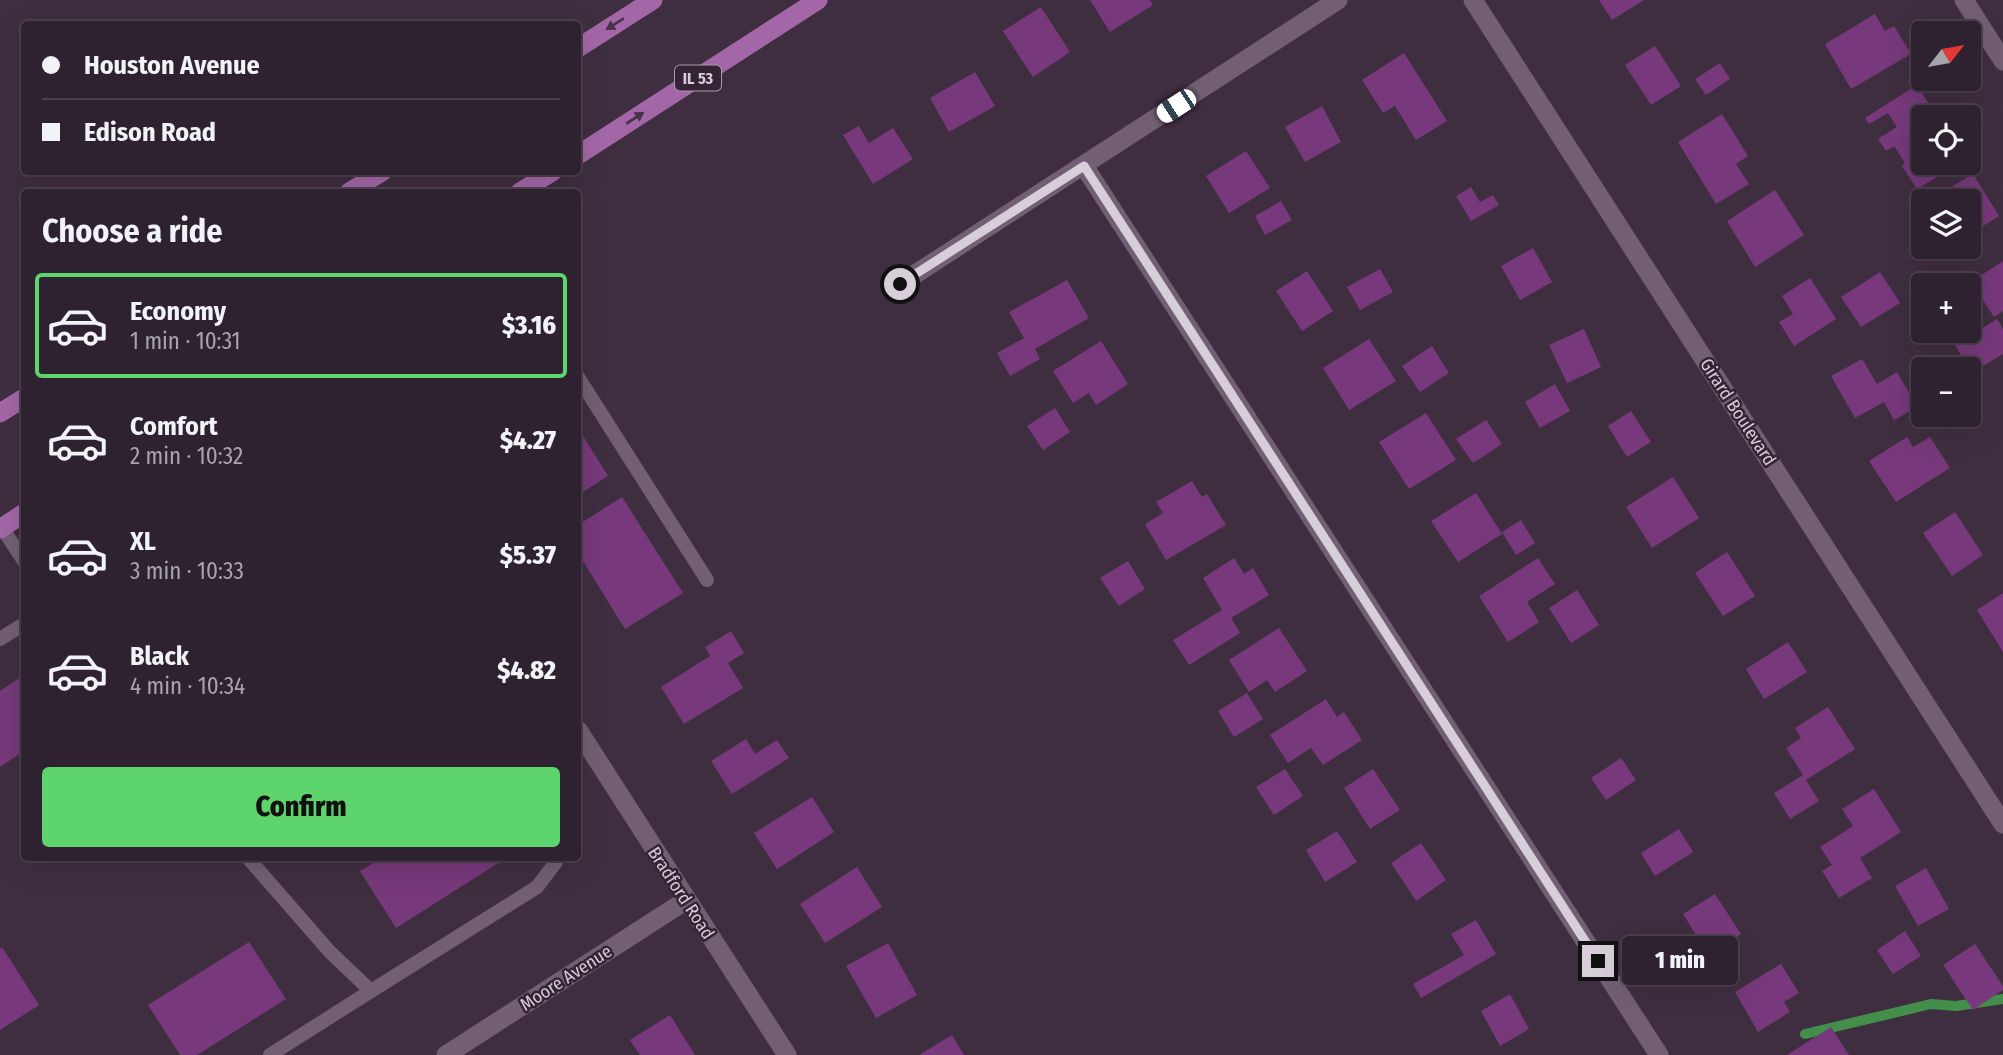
<!DOCTYPE html>
<meta charset="utf-8">
<style>
:root{--surface:#2f2230;--page:#3b2f3c;--text:#f1f3f6;--muted:#a7a4ab;--line:#4a3f4c;--accent:#5dd56c}
body{margin:0;font-family:"Fira Sans Condensed",sans-serif;background:var(--page);color:var(--text);height:100vh;display:flex;flex-direction:column;font-size:26px;white-space:nowrap}
*{box-sizing:border-box;margin:0}
p{font-size:23px;color:var(--muted)}
.icon{flex:none;width:38px;height:38px;fill:none;stroke:currentColor;stroke-width:2;stroke-linecap:round;stroke-linejoin:round}
.map{position:relative;flex:1;overflow:hidden}
.side{position:absolute;left:21px;top:189px;width:560px;height:672px;display:flex;flex-direction:column;background:var(--surface);border-radius:7px;box-shadow:0 7px 28px #0002,0 0 0 2px var(--line)}
.side>*{flex:none}
.top-card{position:absolute;left:21px;top:21px;width:560px;height:154px;border-radius:7px;box-shadow:0 7px 28px #0002,0 0 0 2px var(--line);display:grid;align-content:center;height:154px;padding:0 21px;background:var(--surface)}
.needle{width:46px;rotate:59deg}
.controls{position:absolute;left:1911px;top:21px;display:grid;gap:14px}
.controls a{display:grid;place-items:center;width:70px;height:70px;border-radius:7px;background:var(--surface);box-shadow:0 7px 28px #0002,0 0 0 2px var(--line);font-size:35px}
.end{position:absolute;width:32px;height:32px;margin:-16px;border:9px solid #d8ced9;background:#111;box-shadow:0 0 0 4px #111}
.from{border-radius:50%}
.bubble{position:absolute;height:49px;border-radius:7px;background:var(--surface);box-shadow:0 7px 28px #0002,0 0 0 2px var(--line);font-size:23px;font-weight:800;line-height:49px;text-align:center}
.car{position:absolute;width:21px;height:42px;margin:-21px -10px;border-radius:9px;box-shadow:0 0 5px 2px #0007;background:linear-gradient(#fff 24%,#345 0 40%,#fff 0 76%,#345 0 86%,#fff 0)}
.top-card b{display:flex;align-items:center;gap:24px;height:66px;font-size:26px}
.top-card b+b{border-top:2px solid var(--line)}
.top-card i{width:18px;height:18px;background:var(--text)}
ul{padding:0;list-style:none}
li{display:flex;align-items:center;gap:21px;height:105px;margin:0 14px 10px;padding:0 7px;border:4px solid transparent;border-radius:7px}
li div{flex:1}
li b{display:block;font-size:26px}
li em{font-style:normal;font-weight:800}
li.active{border-color:var(--accent)}
li>.icon{width:63px;height:63px;stroke-width:1.5}
h2{padding:0 21px;font-size:32px;line-height:84px}
.primary-button{display:flex;gap:14px;margin-top:auto;padding:14px 21px}
.primary-button a{flex:1;height:80px;border-radius:7px;background:var(--accent);color:#111;font-size:28px;font-weight:800;line-height:80px;text-align:center}
.map>svg:first-child{display:block}
</style>
<div class="map">
<svg width="2003" height="1055" viewBox="0 0 2003 1055">
<rect width="100%" height="100%" fill="#3f2e40"/>
<g fill="none" stroke-linecap="round" stroke-linejoin="round">
<path stroke="#438e4b" stroke-width="10" d="M1805,1034L1931,1004L1956,1006L2003,999"/>
</g>
<g fill="#77397b">
<path d="M1090,0H1150L1153,5L1110,32Z"/>
<path d="M1599,0H1644L1612,20Z"/>
<path d="M1041,7L1070,52L1033,77L1003,31Z"/>
<path d="M1875,14L1885,31L1894,26L1911,54L1851,89L1825,44Z"/>
<path d="M1655,46L1681,86L1651,105L1625,65Z"/>
<path d="M1404,53L1447,121L1416,140L1395,106L1383,113L1362,80Z"/>
<path d="M1720,63L1730,79L1706,95L1695,79Z"/>
<path d="M975,72L995,106L949,132L930,98Z"/>
<path d="M1917,85L1937,117H1923V163H1959L1917,189L1902,166L1905,163L1894,146L1886,151L1878,139L1897,127L1888,113L1869,124L1865,118Z"/>
<path d="M1322,106L1341,142L1305,162L1285,127Z"/>
<path d="M1722,114L1748,156L1736,164L1749,184L1716,204L1678,142Z"/>
<path d="M859,126L869,143L893,128L913,159L873,184L843,135Z"/>
<path d="M1246,151L1270,188L1229,213L1206,176Z"/>
<path d="M1973,174L1999,216L1969,235V201H1939L1936,196Z"/>
<path d="M1471,187L1480,202L1493,195L1499,205L1471,221L1456,196Z"/>
<path d="M1775,190L1804,235L1755,267L1727,221Z"/>
<path d="M1281,201L1292,220L1265,235L1255,216Z"/>
<path d="M1533,248L1552,282L1520,300L1501,266Z"/>
<path d="M2003,261V311L1994,317L1971,282Z"/>
<path d="M1380,269L1393,292L1360,310L1347,287Z"/>
<path d="M1307,271L1333,311L1302,331L1276,291Z"/>
<path d="M1880,272L1900,303L1861,327L1841,297Z"/>
<path d="M1810,278L1836,319L1794,346L1779,322L1793,314L1782,296Z"/>
<path d="M1067,280L1089,318L1035,349L1040,359L1010,376L997,353L1024,338L1009,312Z"/>
<path d="M1997,319L2003,329V354L1972,373L1955,345Z"/>
<path d="M1584,329L1601,367L1567,383L1549,345Z"/>
<path d="M1369,339L1396,381L1349,410L1323,368Z"/>
<path d="M1101,341L1128,384L1096,405L1089,393L1073,403L1053,371Z"/>
<path d="M1432,346L1449,373L1420,392L1402,366Z"/>
<path d="M1862,359L1877,384L1897,372L1917,407L1894,420L1884,402L1855,418L1831,376Z"/>
<path d="M1555,384L1570,411L1540,428L1525,402Z"/>
<path d="M1055,408L1070,432L1043,450L1027,426Z"/>
<path d="M1631,411L1651,442L1627,457L1608,426Z"/>
<path d="M1426,413L1456,460L1409,489L1379,442Z"/>
<path d="M1486,420L1502,444L1473,463L1456,439Z"/>
<path d="M578,428L608,476L578,495Z"/>
<path d="M1907,437L1913,447L1930,437L1950,468L1896,502L1869,461Z"/>
<path d="M1673,477L1699,518L1652,548L1626,507Z"/>
<path d="M1192,481L1202,497L1207,494L1226,525L1166,560L1145,524L1163,513L1156,502Z"/>
<path d="M1476,493L1502,534L1458,562L1431,521Z"/>
<path d="M622,497L683,593L625,629L578,553V525Z"/>
<path d="M1955,512L1983,555L1952,576L1923,533Z"/>
<path d="M1521,520L1535,543L1516,555L1502,532Z"/>
<path d="M1727,552L1755,596L1723,616L1695,573Z"/>
<path d="M1234,558L1244,574L1253,568L1269,595L1231,618L1240,633L1189,665L1173,640L1222,610L1203,578Z"/>
<path d="M1538,558L1555,584L1527,602L1539,622L1508,642L1479,596Z"/>
<path d="M1128,561L1145,589L1119,606L1100,578Z"/>
<path d="M1577,590L1599,625L1571,643L1549,608Z"/>
<path d="M2003,593V652L1977,610Z"/>
<path d="M1279,628L1307,671L1275,692L1267,680L1249,692L1229,660Z"/>
<path d="M731,631L744,653L728,663L743,688L684,724L661,687L710,656L705,647Z"/>
<path d="M1788,642L1807,672L1764,699L1746,669Z"/>
<path d="M24,675V751L0,767V691Z"/>
<path d="M1247,693L1263,719L1234,737L1218,711Z"/>
<path d="M1326,699L1337,717L1344,712L1362,740L1323,765L1311,748L1288,763L1270,735Z"/>
<path d="M1828,707L1855,749L1806,780L1819,801L1790,819L1774,793L1803,775L1786,748L1801,738L1795,728Z"/>
<path d="M746,739L755,754L777,740L789,758L732,794L711,761Z"/>
<path d="M1621,758L1636,780L1606,800L1591,778Z"/>
<path d="M1285,769L1303,796L1274,815L1256,787Z"/>
<path d="M1373,769L1400,810L1370,829L1344,788Z"/>
<path d="M1874,789L1901,832L1860,858L1872,878L1839,898L1822,871L1832,865L1820,847L1853,826L1842,809Z"/>
<path d="M812,797L834,832L777,869L754,833Z"/>
<path d="M1679,829L1693,852L1655,876L1641,853Z"/>
<path d="M1337,831L1357,862L1325,882L1306,850Z"/>
<path d="M1421,843L1446,880L1416,901L1391,863Z"/>
<path d="M382,858H497L500,862L396,928L360,871Z"/>
<path d="M857,867L882,907L825,943L800,904Z"/>
<path d="M1926,868L1949,909L1918,926L1895,886Z"/>
<path d="M1715,894L1741,934L1708,954L1683,914Z"/>
<path d="M1476,920L1496,954L1421,998L1413,984L1464,955L1451,934Z"/>
<path d="M1905,931L1921,956L1893,974L1877,950Z"/>
<path d="M249,942L286,999L197,1055H180L148,1005Z"/>
<path d="M888,943L917,995L876,1018L846,966Z"/>
<path d="M1975,944L2003,986V990L1973,1010L1943,965Z"/>
<path d="M2,947L39,1005L0,1030V949Z"/>
<path d="M1781,964L1799,993L1784,1002L1790,1012L1758,1032L1735,992Z"/>
<path d="M1510,994L1529,1029L1500,1046L1481,1011Z"/>
<path d="M670,1015L695,1055H640L630,1040Z"/>
<path d="M1831,1027L1849,1055H1787Z"/>
<path d="M952,1035L964,1055H919Z"/>
</g>
<g fill="none" stroke-linecap="round" stroke-linejoin="round">
<g stroke="#725f73" stroke-width="14">
<path d="M578,377L707,580"/>
<path d="M2,528L24,561"/>
<path d="M0,639L24,624"/>
<path d="M248,858L330,952L371,991L537,887L556,862L555,858"/>
<path d="M270,1055L371,991"/>
</g>
<g stroke="#725f73" stroke-width="19">
<path d="M1473,0L2003,824"/>
<path d="M1964,0L2003,61"/>
<path d="M1084,166L1659,1055"/>
<path d="M900,284L1338,0"/>
<path d="M578,730L787,1055"/>
<path d="M446,1055L685,901"/>
</g>
<g stroke="#a367a7" stroke-width="19">
<path d="M578,48L653,0"/>
<path d="M578,155L818,0"/>
<path d="M349,192L382,172"/>
<path d="M520,192L552,172"/>
<path d="M0,413L24,398"/>
<path d="M0,529L24,513"/>
</g>
</g>
<defs><path id="oneway-solid" d="M-6-.8H1V-3.2L6.5 0L1 3.2V.8H-6Z" transform="scale(1.75)"/></defs>
<g fill="#4a314c">
<use href="#oneway-solid" transform="translate(615 24) rotate(148)"/>
<use href="#oneway-solid" transform="translate(635 118) rotate(-33)"/>
</g>
<g fill="none" stroke-linecap="round" stroke-linejoin="round">
<path stroke="#d8ced9" stroke-width="9" d="M900,284L1084,166L1598,961"/>
</g>
<g text-anchor="middle" dominant-baseline="central" stroke-width="5" stroke-linejoin="round" paint-order="stroke">
<rect fill="#342435" stroke="#a79ba8" stroke-width="2" x="675" y="65.5" width="46" height="25" rx="5"/>
<g font-size="16" font-weight="bold" fill="#d8ced9">
<text x="698" y="78">IL 53</text>
</g>
<g font-size="18" fill="#d8ced9" stroke="#342435">
<text transform="translate(1738 412) rotate(57)">Girard Boulevard</text>
<text transform="translate(681 893) rotate(57)">Bradford Road</text>
<text transform="translate(566 978) rotate(-33)">Moore Avenue</text>
</g>
</g>
</svg>
<div class="controls">
<a><svg class="needle" viewBox="-14 -14 28 28"><path d="M0-13l5 13h-10z" fill="#e53935"/><path d="M0 13l5-13h-10z" fill="#a7a4ab"/></svg></a>
<a><svg class="icon" aria-label="locate" viewBox="0 0 24 24"><circle cx="12" cy="12" r="6"/><path d="M12 2v4M12 18v4M2 12h4M18 12h4"/></svg></a>
<a><svg class="icon" aria-label="layers" viewBox="0 0 24 24"><path d="M12 4l9 5-9 5-9-5zM3 14l9 5 9-5"/></svg></a>
<a>+</a>
<a>−</a>
</div>
<i class="end from" style="left:900px;top:284px"></i>
<i class="end" style="left:1598px;top:961px"></i>
<div class="bubble" style="left:1622px;top:936px;width:116px">1 min</div>
<i class="car" style="left:1176px;top:106px;rotate:237deg"></i>
<div class="top-card">
<b><i class="from"></i>Houston Avenue</b>
<b><i></i>Edison Road</b>
</div>
<section class="side">
<h2>Choose a ride</h2>
<ul>
<li class="active"><svg class="icon" aria-label="car" viewBox="0 0 24 24"><path d="M5 17H2v-5l4-1 3-4h7l3 4 3 1v5h-3M9 17h6M6 11h13"/><circle cx="7" cy="17" r="2"/><circle cx="17" cy="17" r="2"/></svg><div><b>Economy</b><p>1 min · 10:31</p></div><em>$3.16</em></li>
<li><svg class="icon" aria-label="car" viewBox="0 0 24 24"><path d="M5 17H2v-5l4-1 3-4h7l3 4 3 1v5h-3M9 17h6M6 11h13"/><circle cx="7" cy="17" r="2"/><circle cx="17" cy="17" r="2"/></svg><div><b>Comfort</b><p>2 min · 10:32</p></div><em>$4.27</em></li>
<li><svg class="icon" aria-label="car" viewBox="0 0 24 24"><path d="M5 17H2v-5l4-1 3-4h7l3 4 3 1v5h-3M9 17h6M6 11h13"/><circle cx="7" cy="17" r="2"/><circle cx="17" cy="17" r="2"/></svg><div><b>XL</b><p>3 min · 10:33</p></div><em>$5.37</em></li>
<li><svg class="icon" aria-label="car" viewBox="0 0 24 24"><path d="M5 17H2v-5l4-1 3-4h7l3 4 3 1v5h-3M9 17h6M6 11h13"/><circle cx="7" cy="17" r="2"/><circle cx="17" cy="17" r="2"/></svg><div><b>Black</b><p>4 min · 10:34</p></div><em>$4.82</em></li>
</ul>
<div class="primary-button"><a>Confirm</a></div>
</section>
</div>
